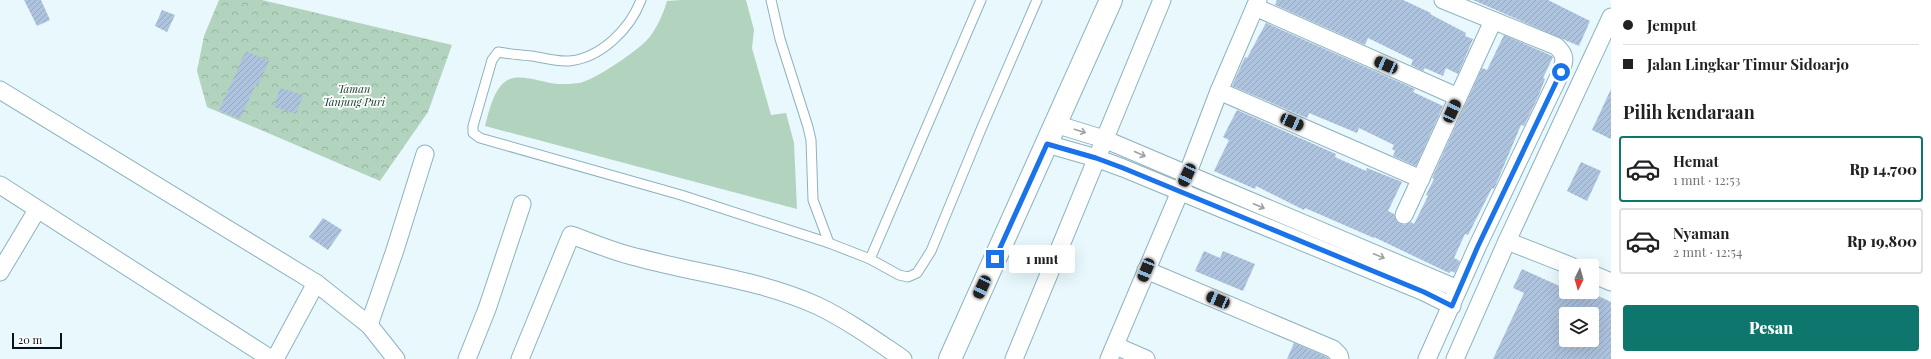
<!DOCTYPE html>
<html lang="id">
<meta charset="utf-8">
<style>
:root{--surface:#fff;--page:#f6f6f6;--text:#202124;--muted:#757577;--line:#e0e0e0;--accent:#0f766e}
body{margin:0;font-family:"Playfair Display",serif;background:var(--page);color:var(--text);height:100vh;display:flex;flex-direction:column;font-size:15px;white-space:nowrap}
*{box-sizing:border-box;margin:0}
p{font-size:13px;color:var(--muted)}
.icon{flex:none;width:22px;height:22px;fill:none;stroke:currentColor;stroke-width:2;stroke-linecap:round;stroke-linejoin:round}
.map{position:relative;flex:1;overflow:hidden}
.side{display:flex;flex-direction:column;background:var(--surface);width:320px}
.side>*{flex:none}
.banner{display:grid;align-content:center;height:88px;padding:0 12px;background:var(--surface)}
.needle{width:26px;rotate:185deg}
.buttons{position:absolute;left:1559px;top:259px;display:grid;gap:8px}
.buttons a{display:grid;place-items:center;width:40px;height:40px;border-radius:4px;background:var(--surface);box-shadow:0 4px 16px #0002;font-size:20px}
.scale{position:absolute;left:12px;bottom:10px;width:50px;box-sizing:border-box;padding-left:4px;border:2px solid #07151a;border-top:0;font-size:11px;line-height:14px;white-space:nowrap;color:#07151a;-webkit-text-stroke:3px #fff;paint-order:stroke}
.end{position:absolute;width:18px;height:18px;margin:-9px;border:5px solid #1a73e8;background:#fff;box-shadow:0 0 0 2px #fff}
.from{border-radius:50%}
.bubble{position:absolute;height:28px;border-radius:4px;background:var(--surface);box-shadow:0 4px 16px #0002;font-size:13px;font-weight:800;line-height:28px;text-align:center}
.car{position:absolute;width:12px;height:24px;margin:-12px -6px;border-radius:5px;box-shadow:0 0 3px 1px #0007;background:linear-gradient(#222 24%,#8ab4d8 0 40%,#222 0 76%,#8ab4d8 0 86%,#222 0)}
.banner b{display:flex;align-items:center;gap:14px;height:38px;font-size:15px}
.banner b+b{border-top:1px solid var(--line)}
.banner i{width:10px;height:10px;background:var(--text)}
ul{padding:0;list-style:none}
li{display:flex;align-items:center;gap:12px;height:66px;margin:0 8px 6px;padding:0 4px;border:2px solid var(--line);border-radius:4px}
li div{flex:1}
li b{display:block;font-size:15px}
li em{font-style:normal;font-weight:800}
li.selected{border-color:var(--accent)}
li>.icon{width:36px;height:36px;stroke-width:1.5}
h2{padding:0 12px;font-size:18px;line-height:48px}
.cta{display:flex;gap:8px;margin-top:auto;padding:8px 12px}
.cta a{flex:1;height:46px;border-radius:4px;background:var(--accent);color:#fff;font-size:16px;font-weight:800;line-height:46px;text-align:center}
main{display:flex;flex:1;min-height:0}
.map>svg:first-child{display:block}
</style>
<main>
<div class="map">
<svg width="1611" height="359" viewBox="0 0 1611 359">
<defs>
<pattern id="forest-crowns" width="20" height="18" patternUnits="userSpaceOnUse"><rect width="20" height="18" fill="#b2d3bd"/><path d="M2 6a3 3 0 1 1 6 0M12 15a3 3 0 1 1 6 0" fill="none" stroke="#98b4a2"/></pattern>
<pattern id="building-hatch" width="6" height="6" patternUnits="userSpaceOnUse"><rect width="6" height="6" fill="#aec3de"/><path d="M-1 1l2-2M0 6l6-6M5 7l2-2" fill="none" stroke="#94a7be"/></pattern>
</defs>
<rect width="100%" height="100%" fill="#e8f8fd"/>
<path fill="url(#forest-crowns)" d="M219,0H262L452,45L428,112L380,181L207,107L197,71L204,36Z"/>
<path fill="#b2d3bd" d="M682,0H746L754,30L752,48L771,115L786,113L794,143L797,209L485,126C489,112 494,85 510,79C524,74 543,83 558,84C564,84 573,84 579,83C595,80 632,54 644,43C655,33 663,15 667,1Z"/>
<g fill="url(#building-hatch)" fill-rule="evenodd">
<path d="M24,0H41L50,20L37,26Z"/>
<path d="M1277,0H1403L1431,13L1430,14L1466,33L1465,36L1473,39L1458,74L1446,68L1443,76L1425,68L1423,71L1411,65L1413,60L1368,38L1365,45L1275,5Z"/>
<path d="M1473,0H1548L1590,21L1579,46Z"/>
<path d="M162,10L175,15L167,32L155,26Z"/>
<path d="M1266,23L1415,89L1413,92L1443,106L1416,166L1393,156L1395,151L1392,149L1394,145L1359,128L1357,133L1309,113L1307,118L1232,86L1245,57L1247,58Z"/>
<path d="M1504,35L1550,55L1553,57L1543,78L1545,79L1538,97L1524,126L1521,125L1494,189L1492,188L1468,235L1465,234L1454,258L1460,261L1455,273L1451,271L1449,273L1374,237V238L1305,208L1304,210L1256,186L1255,189L1214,171L1229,140L1223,137L1237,110L1336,154L1335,157L1366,171L1367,168L1402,182L1388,211L1394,214L1396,220L1400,224L1405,225L1411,222L1414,224L1428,196L1426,195L1434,179L1432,178L1482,68L1487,70Z"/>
<path d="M246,51L269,61L258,85L256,84L240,119L219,110Z"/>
<path d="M280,88L303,95L296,114L274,107Z"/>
<path d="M1611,89V139L1592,130Z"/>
<path d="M1581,162L1601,171L1587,201L1567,191Z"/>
<path d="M323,218L342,230L328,250L309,237Z"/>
<path d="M1204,251L1220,258L1223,251L1255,264L1243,291L1195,271Z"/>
<path d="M1522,269L1566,289V292H1590L1611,302V359H1493L1524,293L1513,288ZM1566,314H1592V340H1566Z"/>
<path d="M1294,343L1327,357L1329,359H1287Z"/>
</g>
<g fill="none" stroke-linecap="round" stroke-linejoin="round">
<defs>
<g id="lane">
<path d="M641,0C630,29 601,58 569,61C556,62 545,58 532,56C521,55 510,54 498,52L492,60L473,126V133L480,138L681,195L829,243L870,259L899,275L908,277L917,273L931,251L982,127L1037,0"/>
<path d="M771,0L780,39L808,127L811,140L813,200L829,243"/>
<path d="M870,259L981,0"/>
</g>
<g id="street">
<path d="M1255,7L1458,97"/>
<path d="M0,90L316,283L369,325L396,359"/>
<path d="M1219,91L1421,179"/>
<path d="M1055,124L1104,139L1458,289"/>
<path d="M1047,144L1096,158L1123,168L1424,292L1452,306"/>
<path d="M0,185L271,359"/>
<path d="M1404,215L1493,21"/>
<path d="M1507,241L1571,266"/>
<path d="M1146,270L1333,349L1339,355L1340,359"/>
<path d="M0,272L37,210"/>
<path d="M1592,274L1611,282"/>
<path d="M369,325L395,250L425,154"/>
<path d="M1116,346L1146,359"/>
<path d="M275,359L316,283"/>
<path d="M467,359L487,309L522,204"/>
<path d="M520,359L571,235C594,243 616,253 640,258C699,274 762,280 818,306C849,321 875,340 903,359"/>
<path d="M1014,359L1162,0"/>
<path d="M1109,359L1187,175L1219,91L1258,0"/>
<path d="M1427,359L1478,245L1561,72C1565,60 1566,55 1556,46L1443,0"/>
<path d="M1455,359L1507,241L1611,17"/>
</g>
<path id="secondary" d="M950,359L1111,0"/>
</defs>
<use href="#lane" stroke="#8db2bf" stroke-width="11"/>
<use href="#street" stroke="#8db2bf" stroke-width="19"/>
<use href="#secondary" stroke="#8db2bf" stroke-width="24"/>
<use href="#lane" stroke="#fff" stroke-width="9"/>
<use href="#street" stroke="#fff" stroke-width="17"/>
<use href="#secondary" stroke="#fff" stroke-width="22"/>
</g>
<defs><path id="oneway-shaft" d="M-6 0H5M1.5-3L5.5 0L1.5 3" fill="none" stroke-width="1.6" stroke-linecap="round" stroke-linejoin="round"/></defs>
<g stroke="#9ca1a3">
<use href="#oneway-shaft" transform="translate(1080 131) rotate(17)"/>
<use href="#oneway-shaft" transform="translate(1140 154) rotate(24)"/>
<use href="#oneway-shaft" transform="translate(1259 206) rotate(23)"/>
<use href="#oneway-shaft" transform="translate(1379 256) rotate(22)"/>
</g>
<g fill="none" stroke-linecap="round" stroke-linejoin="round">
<path stroke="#1a73e8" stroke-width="5" d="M995,259L1047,144L1096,158L1123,168L1424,292L1452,306L1478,246L1561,72"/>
</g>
<g text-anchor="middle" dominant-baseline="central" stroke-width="3.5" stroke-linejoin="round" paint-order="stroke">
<g font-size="11" font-style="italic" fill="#0e3c24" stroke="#fff">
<text x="354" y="88">Taman<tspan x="354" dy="13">Tanjung Puri</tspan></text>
</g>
</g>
</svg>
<div class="buttons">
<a><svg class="needle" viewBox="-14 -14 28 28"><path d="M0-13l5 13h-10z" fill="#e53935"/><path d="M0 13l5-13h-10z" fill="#757577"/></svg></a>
<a><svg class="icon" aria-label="layers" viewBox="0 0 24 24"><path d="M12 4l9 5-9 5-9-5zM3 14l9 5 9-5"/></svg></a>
</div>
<div class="scale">20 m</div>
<i class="end from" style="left:1561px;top:72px"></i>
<i class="end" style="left:995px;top:259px"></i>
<div class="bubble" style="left:1009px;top:245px;width:66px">1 mnt</div>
<i class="car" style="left:1386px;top:65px;rotate:294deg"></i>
<i class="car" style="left:1452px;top:111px;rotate:25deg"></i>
<i class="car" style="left:1292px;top:122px;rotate:114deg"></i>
<i class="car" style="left:1187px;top:175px;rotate:205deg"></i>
<i class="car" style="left:1146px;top:270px;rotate:202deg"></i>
<i class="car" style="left:982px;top:287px;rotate:205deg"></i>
<i class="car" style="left:1218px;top:300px;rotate:293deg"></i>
</div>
<section class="side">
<div class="banner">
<b><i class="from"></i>Jemput</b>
<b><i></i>Jalan Lingkar Timur Sidoarjo</b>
</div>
<h2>Pilih kendaraan</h2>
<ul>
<li class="selected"><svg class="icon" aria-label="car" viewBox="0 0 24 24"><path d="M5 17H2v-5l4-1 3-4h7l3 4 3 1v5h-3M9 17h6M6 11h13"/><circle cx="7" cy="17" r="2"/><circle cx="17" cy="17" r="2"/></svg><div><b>Hemat</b><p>1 mnt · 12:53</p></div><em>Rp 14,700</em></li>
<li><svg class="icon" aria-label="car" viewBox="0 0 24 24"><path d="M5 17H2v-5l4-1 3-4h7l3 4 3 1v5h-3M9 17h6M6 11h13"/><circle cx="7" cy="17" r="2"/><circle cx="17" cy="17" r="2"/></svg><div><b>Nyaman</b><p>2 mnt · 12:54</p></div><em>Rp 19,800</em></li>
</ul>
<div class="cta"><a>Pesan</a></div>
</section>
</main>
